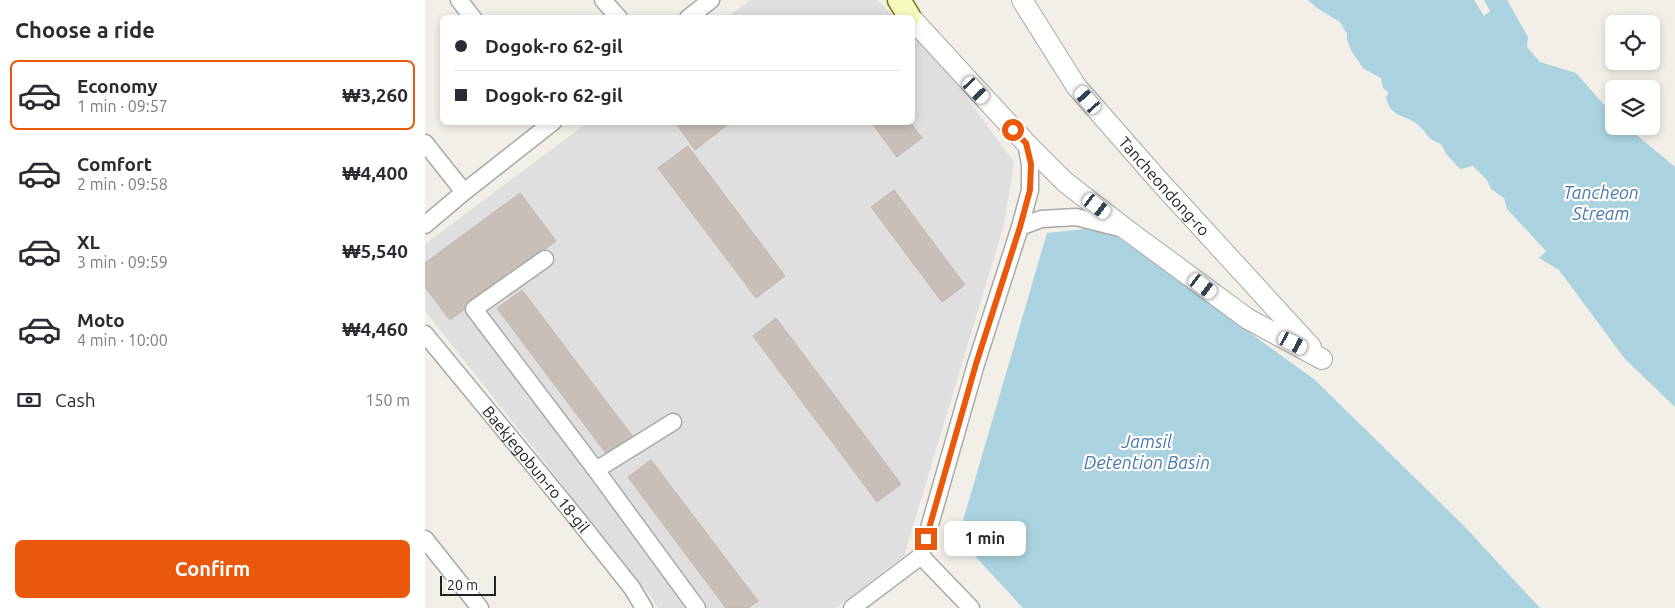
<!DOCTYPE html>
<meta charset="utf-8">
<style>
:root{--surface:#fff;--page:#f2f2f3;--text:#2b2b33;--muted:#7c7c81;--line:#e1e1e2;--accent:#ea580c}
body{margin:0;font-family:Ubuntu,sans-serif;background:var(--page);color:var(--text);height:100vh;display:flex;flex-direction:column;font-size:19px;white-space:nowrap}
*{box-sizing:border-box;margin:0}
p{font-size:16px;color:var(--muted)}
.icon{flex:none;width:28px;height:28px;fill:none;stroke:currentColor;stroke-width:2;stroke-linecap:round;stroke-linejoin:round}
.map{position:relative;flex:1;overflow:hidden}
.side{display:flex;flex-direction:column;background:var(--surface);width:425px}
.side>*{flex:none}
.banner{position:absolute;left:15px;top:15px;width:475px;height:110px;border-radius:8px;box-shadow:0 2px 8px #0003;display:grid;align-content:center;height:110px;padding:0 15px;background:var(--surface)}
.fabs{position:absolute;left:1180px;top:15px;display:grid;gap:10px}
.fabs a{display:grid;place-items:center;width:55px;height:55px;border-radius:8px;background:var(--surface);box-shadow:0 2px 8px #0003;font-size:25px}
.scale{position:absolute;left:15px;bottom:12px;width:56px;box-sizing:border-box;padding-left:5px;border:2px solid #222;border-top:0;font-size:14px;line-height:18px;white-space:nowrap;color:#222;-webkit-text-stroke:4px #fff;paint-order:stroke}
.end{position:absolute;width:22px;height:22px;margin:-11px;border:6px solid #ea580c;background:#fff;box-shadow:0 0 0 2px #fff}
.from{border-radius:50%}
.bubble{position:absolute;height:35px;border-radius:8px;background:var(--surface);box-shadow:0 2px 8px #0003;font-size:16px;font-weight:600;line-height:35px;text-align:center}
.car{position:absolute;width:15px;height:30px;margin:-15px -8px;border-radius:6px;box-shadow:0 0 4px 1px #0007;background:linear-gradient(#fff 24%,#345 0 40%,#fff 0 76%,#345 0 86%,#fff 0)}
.banner b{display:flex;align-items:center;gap:18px;height:48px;font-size:19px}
.banner b+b{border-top:1px solid var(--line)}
.banner i{width:12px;height:12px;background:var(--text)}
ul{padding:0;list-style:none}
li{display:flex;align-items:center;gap:15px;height:70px;margin:0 10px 8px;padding:0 5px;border:2px solid transparent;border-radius:8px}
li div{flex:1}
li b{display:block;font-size:19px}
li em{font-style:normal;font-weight:600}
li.active{border-color:var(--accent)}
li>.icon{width:45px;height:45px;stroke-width:1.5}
h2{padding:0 15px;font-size:22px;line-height:60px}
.pay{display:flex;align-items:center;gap:12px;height:55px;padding:0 15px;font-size:19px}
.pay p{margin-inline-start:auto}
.action{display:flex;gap:10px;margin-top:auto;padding:10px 15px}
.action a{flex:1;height:58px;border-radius:8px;background:var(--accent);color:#fff;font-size:20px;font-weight:600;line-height:58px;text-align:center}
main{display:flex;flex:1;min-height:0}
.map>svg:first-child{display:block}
</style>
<main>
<section class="side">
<h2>Choose a ride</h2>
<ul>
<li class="active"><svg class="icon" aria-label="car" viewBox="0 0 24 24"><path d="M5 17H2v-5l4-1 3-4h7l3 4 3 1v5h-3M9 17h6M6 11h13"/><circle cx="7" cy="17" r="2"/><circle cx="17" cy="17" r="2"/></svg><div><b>Economy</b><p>1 min · 09:57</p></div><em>₩3,260</em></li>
<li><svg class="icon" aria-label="car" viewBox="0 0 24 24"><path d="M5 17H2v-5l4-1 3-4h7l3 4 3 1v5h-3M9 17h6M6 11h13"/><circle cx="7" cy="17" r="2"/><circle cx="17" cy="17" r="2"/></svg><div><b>Comfort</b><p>2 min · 09:58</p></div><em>₩4,400</em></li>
<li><svg class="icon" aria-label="car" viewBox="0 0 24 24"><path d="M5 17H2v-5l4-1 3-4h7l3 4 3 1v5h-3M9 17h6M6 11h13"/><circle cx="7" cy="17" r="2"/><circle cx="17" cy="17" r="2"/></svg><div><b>XL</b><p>3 min · 09:59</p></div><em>₩5,540</em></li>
<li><svg class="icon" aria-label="car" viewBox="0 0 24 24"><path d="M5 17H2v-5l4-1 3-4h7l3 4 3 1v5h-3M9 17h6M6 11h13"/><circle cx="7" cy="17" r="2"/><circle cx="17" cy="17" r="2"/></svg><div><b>Moto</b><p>4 min · 10:00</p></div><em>₩4,460</em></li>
</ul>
<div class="pay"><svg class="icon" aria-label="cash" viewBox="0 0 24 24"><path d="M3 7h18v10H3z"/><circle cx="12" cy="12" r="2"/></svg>Cash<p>150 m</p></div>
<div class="action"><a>Confirm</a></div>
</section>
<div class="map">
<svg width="1250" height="608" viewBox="0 0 1250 608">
<rect width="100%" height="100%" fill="#f2efe9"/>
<g fill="#e0dfdf">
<path d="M325,0H452L469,17H302Z"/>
<path d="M488,35L515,62L589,162L579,224L479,556L411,608H233L226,597L0,311V244L162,123L488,122Z"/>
</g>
<g fill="#aad3df">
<path d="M883,0H1049L1059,16L1065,11L1059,0H1082L1103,37L1102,47L1115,62L1151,73L1189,116V126H1201L1250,167V407L1200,359L1134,270L1114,258L1121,251L1082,209L1079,198L1066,189L1062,180L1048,166L1035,169L1022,155L1016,144C1001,139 1003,133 992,124C980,114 965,118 961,97L964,93L958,88L956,78L939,69L927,52L922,40V34L915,22L892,8Z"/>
<path d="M679,227L890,380L1040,527L1115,608H598L533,538L622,233Z"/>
</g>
<g fill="#c7bfb8" stroke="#c4b6ab">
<path d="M250,122H306L270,150Z"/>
<path d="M446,122H485L497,138L472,157Z"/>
<path d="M263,146L360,276L331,298L233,168Z"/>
<path d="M469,190L540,285L517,302L446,207Z"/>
<path d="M95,193L131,241L25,320L0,287V263Z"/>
<path d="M97,290L208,437L183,456L72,308Z"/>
<path d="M351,318L476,484L452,502L328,336Z"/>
<path d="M226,460L333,601L323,608H301L203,477Z"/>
</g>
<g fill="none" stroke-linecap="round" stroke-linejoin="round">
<defs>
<g id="minor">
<path d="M34,0L48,18"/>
<path d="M178,0L194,18"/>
<path d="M263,18L286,0"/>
<path d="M0,143L39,192"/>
<path d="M0,225L39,192L128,122"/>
<path d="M595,227L616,219L651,217L699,229"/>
<path d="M120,259L49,309L171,470L248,422"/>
<path id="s1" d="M0,334L141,505L207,588L219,608"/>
<path d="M171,470L272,608"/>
<path d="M0,539L55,608"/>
<path d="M427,608L496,556"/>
<path d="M546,608L496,556L551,364L595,227L605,190V164L601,143"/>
</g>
<g id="tertiary">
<path id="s2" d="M597,0L651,86L735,182L886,347"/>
<path d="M488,20L601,143L640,182L702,230L823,319L897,359"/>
</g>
<path id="secondary" d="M474,0L484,16"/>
</defs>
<use href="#minor" stroke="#a9a9a9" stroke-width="19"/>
<use href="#tertiary" stroke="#a9a9a9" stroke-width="22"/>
<use href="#secondary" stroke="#707d05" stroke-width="25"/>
<use href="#minor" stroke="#fff" stroke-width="16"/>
<use href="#tertiary" stroke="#fff" stroke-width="20"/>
<use href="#secondary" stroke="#f7fabf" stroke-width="22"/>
</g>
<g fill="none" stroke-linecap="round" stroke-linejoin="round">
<path stroke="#ea580c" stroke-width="6" d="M501,539L551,364L595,227L605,190L606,164L601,143L588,130"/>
</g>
<g text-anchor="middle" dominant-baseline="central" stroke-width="4.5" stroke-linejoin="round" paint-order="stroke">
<g font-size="16" fill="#222" stroke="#fff">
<text stroke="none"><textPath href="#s2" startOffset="235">Tancheondong-ro</textPath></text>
<text stroke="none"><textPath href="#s1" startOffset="175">Baekjegobun-ro 18-gil</textPath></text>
</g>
<g font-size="18" font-style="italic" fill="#4a7aab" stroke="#fff">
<text x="1176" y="192">Tancheon<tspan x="1176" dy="21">Stream</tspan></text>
<text x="722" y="441">Jamsil<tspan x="722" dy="21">Detention Basin</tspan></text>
</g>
</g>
</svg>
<div class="fabs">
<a><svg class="icon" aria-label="locate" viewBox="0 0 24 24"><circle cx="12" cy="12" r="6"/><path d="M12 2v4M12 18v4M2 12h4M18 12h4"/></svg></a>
<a><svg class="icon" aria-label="layers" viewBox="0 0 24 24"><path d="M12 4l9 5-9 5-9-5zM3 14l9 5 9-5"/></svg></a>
</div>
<div class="scale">20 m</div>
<i class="end from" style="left:588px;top:130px"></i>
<i class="end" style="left:501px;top:539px"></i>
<div class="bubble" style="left:519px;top:521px;width:82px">1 min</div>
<i class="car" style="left:551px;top:90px;rotate:137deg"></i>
<i class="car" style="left:663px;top:100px;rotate:319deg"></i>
<i class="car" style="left:672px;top:206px;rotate:128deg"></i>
<i class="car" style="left:778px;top:286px;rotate:127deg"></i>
<i class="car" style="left:868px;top:343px;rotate:118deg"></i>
<div class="banner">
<b><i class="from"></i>Dogok-ro 62-gil</b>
<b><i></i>Dogok-ro 62-gil</b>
</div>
</div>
</main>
